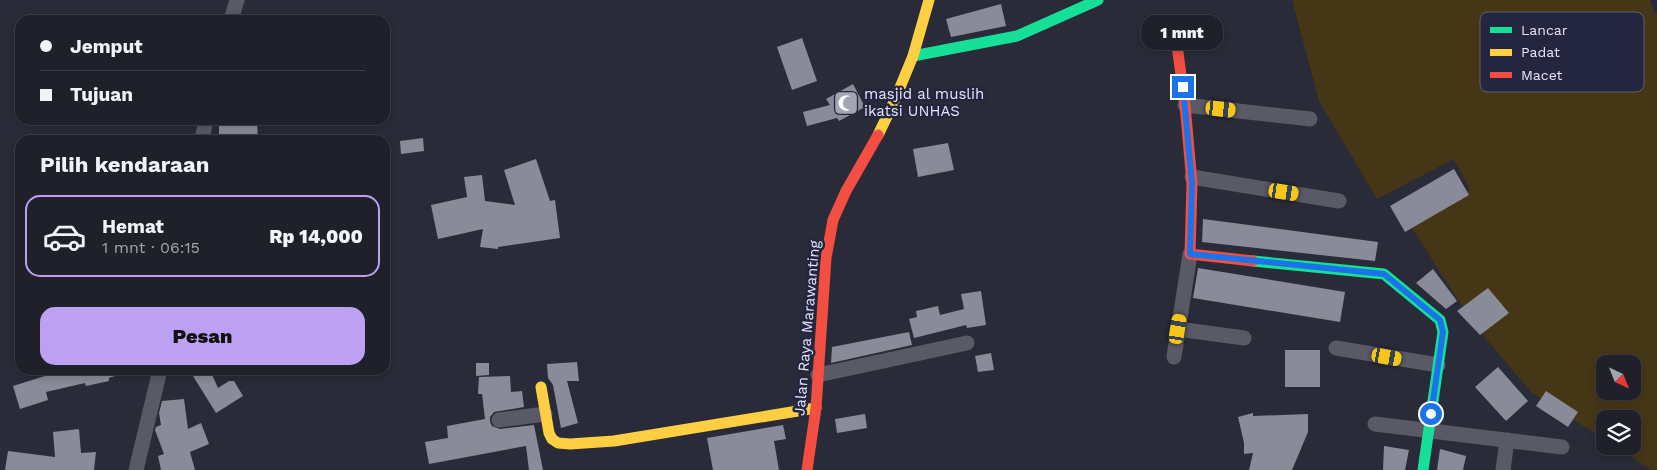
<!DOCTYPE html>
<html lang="id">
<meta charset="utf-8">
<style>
:root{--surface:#20202b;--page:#2d2d37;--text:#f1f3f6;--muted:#a2a3a9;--line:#3d3e47;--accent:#bca0f2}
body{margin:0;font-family:"Work Sans",sans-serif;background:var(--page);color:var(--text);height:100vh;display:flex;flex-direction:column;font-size:19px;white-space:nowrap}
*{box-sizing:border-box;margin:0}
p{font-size:16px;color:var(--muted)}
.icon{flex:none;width:28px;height:28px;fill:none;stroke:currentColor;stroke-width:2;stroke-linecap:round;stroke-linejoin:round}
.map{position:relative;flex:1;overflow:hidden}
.panel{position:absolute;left:15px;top:135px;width:375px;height:240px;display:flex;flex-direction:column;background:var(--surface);border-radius:15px;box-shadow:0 2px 8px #0003,0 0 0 1px var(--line)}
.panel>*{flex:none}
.top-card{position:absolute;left:15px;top:15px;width:375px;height:110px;border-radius:15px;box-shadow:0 2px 8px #0003,0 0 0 1px var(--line);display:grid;align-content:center;height:110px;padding:0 25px;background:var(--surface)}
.needle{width:32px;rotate:137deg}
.controls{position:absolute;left:1596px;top:355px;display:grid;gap:10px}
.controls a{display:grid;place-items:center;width:45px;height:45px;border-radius:10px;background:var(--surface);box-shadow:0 2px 8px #0003,0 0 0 1px var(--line);font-size:25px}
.end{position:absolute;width:22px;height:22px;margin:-11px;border:6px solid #1a73e8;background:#fff;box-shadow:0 0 0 2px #fff}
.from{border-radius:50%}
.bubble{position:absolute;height:35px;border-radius:15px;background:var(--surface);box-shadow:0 2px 8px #0003,0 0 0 1px var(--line);font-size:16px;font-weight:800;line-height:35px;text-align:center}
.car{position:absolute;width:15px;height:30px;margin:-15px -8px;border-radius:6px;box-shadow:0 0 4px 1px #0007;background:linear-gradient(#f5c518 24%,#345 0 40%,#f5c518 0 76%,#345 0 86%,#f5c518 0)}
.top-card b{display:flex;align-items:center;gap:18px;height:48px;font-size:19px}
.top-card b+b{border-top:1px solid var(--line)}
.top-card i{width:12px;height:12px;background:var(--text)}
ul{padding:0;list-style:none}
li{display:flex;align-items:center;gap:15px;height:82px;margin:0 10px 8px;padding:0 15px;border:2px solid transparent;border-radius:15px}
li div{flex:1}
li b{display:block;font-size:19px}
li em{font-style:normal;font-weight:800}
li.current{border-color:var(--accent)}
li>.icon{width:45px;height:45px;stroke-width:1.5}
h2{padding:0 25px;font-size:22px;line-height:60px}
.cta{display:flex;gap:10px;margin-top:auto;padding:10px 25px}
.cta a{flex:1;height:58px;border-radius:15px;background:var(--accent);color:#111;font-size:20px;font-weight:800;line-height:58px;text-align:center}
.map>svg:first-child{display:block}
</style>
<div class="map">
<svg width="1657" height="470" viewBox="0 0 1657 470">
<rect width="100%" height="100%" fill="#2a2b39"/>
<path fill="#453616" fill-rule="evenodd" d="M1292,0H1650L1655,13H1657V470H1651L1615,446H1632V419H1605V440L1532,393L1487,340L1456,297L1409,223L1470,190L1454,159L1377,199L1319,101ZM1605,364H1632V391H1605Z"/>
<g fill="#8a8b98">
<path d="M1001,4L1006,26L951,37L946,19Z"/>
<path d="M802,38L817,81L792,90L777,47Z"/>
<path d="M853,84L865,107L839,121L837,118L807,126L803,112L830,105L826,99Z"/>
<path d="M219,120H257L258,140H219Z"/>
<path d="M423,138L424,151L401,154L400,141Z"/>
<path d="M948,143L954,170L918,177L913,149Z"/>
<path d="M536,159L550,201L555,200L560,238L498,247V249L480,247L483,229L438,239L431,205L467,197L464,177L482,175L485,201L515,205L504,170Z"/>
<path d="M1454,169L1469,195L1405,232L1390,206Z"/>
<path d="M1203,219L1378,242L1375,261L1202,242Z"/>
<path d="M1198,268L1345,292L1340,322L1193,298Z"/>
<path d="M1433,269L1457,301L1446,309L1416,283Z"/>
<path d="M1488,288L1509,313L1480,335L1457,311Z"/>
<path d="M981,291L986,325L967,328L966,325L914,338L909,319L917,317L916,311L938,306L940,315L964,309L961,294Z"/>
<path d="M909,332L912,345L831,363L832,347Z"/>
<rect x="1285" y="350" width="35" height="37"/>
<path d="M991,353L994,370L978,372L975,356Z"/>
<path d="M577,362L579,381H567L578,423L561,428L553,385L548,378L547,364Z"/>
<path d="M476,363H489V375L476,376Z"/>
<path d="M1498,367L1528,401L1506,421L1475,387Z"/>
<path d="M44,370H118V375L109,378V381L86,386L85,383L46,392L48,400L20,409L13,386L45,376Z"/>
<path d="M208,370H210L218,388L229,381H234L243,396L216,413L193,376Z"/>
<path d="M510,376L511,392L522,391L524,407L494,412L490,417V422L492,426L500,429L534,425L543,470H529L526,446L429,464L425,442L448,438L447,426L485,419L482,394H478L479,377Z"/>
<path d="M1546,391L1578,412L1568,427L1536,406Z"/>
<path d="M184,399L188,429L201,423L209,444L190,452L195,470H161L158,456L164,454L155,430L156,427L161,425L159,413L162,401Z"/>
<path d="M1253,413V416L1308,414V432L1292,470H1249L1253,453L1244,454V443L1238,417Z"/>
<path d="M865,414L867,428L837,433L835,419Z"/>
<path d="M783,425L786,439L774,441L779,470H713L707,438Z"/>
<path d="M79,429L81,453L96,452L94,470H5L8,451L55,457L53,432Z"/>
<path d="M1384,446L1409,450L1405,470H1383Z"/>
<path d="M1440,449L1466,456L1463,470H1437Z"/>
</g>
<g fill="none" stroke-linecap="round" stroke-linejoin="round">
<g stroke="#595a66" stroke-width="15">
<path d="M231,20L237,0"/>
<path d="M1185,105L1310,119"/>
<path d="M202,140L206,120"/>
<path d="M1192,177L1339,201"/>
<path d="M1178,329L1244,338"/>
<path d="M1336,348L1438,365"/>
<path d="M1174,357L1190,254"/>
<path d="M818,375L967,343"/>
<path d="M499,420L545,414"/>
<path d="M1375,424L1562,447"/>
<path d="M136,470L160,370"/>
<path d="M1503,470L1507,440"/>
</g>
<g stroke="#16e098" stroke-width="11">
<path d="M913,56L1017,36L1098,0"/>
<path d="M1253,261L1384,274L1440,320L1443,332L1423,470"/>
</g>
<g stroke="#ffcf43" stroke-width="11">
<path d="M878,135L894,102L913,56L929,0"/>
<path d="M541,387L549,433L552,439L558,443L570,444L614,441L816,408"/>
</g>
<g stroke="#f24e42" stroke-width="11">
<path d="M1175,30L1185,105L1192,183L1190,254L1253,261"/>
<path d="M807,470L816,408L826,258L833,220L846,191L878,135"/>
</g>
</g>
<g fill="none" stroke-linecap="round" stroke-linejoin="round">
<path stroke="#1a73e8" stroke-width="6" d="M1183,87L1192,183L1190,254L1384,274L1440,320L1443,332L1431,414"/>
</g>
<defs>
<symbol id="mosque-square" viewBox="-11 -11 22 22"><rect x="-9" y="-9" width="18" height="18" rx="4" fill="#a3a5b5" stroke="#24263f"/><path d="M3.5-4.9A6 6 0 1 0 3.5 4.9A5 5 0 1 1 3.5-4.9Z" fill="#fff"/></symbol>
</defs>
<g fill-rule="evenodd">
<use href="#mosque-square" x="832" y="89" width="28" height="28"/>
</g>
<g text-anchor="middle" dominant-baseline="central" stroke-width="5" stroke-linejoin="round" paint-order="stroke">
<g font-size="15" fill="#e4e6f8" stroke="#24263f" text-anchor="start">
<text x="864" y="94">masjid al muslih<tspan x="864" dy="17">ikatsi UNHAS</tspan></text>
</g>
<g font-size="15" fill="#e4e6f8" stroke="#24263f">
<text transform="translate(807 328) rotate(-85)">Jalan Raya Marawanting</text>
</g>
</g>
<rect x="1480" y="12" width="164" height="80" rx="8" fill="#24263f" stroke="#5e6076" stroke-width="1"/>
<rect x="1490" y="27" width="22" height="6" fill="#16e098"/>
<rect x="1490" y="49" width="22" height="7" fill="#ffcf43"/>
<rect x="1490" y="72" width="22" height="6" fill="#f24e42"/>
<g font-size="14" fill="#e4e6f8">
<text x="1521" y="35">Lancar</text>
<text x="1521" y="57">Padat</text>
<text x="1521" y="80">Macet</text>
</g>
</svg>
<div class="controls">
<a><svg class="needle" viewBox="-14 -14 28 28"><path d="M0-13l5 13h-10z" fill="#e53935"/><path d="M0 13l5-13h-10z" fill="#a2a3a9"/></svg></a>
<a><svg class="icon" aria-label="layers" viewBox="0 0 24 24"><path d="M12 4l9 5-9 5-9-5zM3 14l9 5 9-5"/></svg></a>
</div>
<i class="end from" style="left:1431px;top:414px"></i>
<i class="end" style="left:1183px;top:87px"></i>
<div class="bubble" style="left:1141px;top:15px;width:82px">1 mnt</div>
<i class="car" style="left:1221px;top:109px;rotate:96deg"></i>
<i class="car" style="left:1284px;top:192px;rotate:99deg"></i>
<i class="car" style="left:1178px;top:329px;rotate:9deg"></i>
<i class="car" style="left:1387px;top:357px;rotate:100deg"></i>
<div class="top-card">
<b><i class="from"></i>Jemput</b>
<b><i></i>Tujuan</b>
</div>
<section class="panel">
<h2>Pilih kendaraan</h2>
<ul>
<li class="current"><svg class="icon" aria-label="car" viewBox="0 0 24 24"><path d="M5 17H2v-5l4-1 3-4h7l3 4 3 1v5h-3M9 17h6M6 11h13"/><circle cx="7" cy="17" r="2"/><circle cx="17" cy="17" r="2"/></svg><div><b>Hemat</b><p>1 mnt · 06:15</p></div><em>Rp 14,000</em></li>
</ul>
<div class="cta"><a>Pesan</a></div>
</section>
</div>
